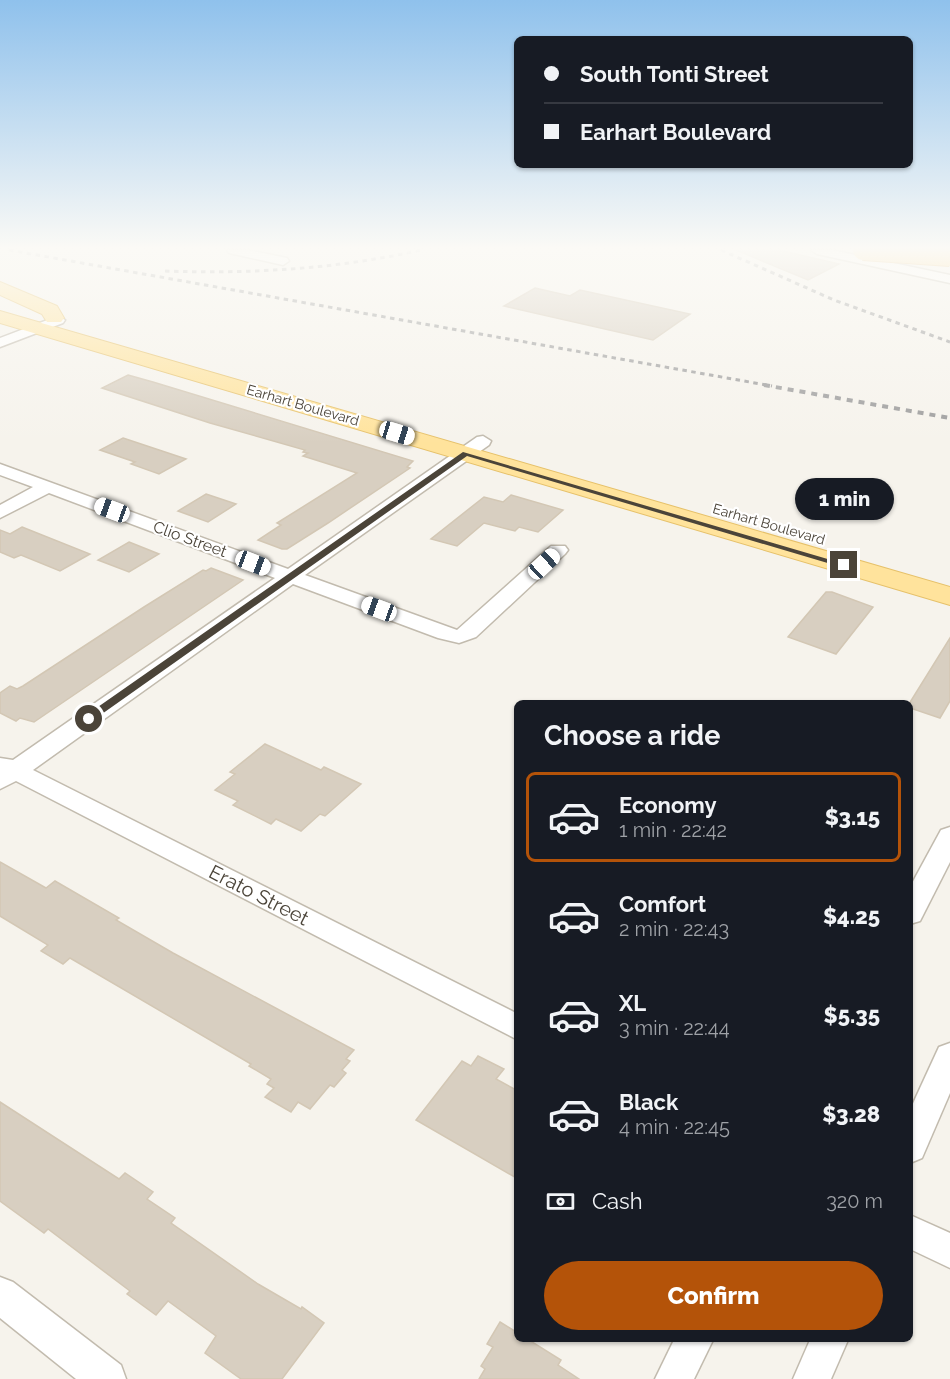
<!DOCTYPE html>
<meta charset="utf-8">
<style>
:root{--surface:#171b24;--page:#242831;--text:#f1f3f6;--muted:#9ea1a6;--line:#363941;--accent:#b45309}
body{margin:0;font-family:Raleway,sans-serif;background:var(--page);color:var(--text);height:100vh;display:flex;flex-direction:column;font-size:22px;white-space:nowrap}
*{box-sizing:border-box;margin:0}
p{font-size:20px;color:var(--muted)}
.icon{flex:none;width:33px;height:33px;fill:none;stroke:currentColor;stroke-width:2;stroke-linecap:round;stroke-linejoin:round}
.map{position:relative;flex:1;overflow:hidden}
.side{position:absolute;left:514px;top:700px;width:399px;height:642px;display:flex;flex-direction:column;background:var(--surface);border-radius:9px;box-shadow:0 2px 4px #0004}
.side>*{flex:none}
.banner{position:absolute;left:514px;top:36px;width:399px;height:132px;border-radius:9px;box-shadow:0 2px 4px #0004;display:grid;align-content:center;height:132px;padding:0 30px;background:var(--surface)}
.end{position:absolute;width:27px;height:27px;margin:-14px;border:8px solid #4b4439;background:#fff;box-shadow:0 0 0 3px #fff}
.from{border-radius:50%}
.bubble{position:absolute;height:42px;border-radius:21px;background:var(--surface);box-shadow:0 2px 4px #0004;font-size:20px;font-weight:800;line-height:42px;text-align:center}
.car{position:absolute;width:18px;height:36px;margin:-18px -9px;border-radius:8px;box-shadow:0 0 4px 2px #0007;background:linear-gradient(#fff 24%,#345 0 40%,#fff 0 76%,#345 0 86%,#fff 0)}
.banner b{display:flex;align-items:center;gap:21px;height:57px;font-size:22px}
.banner b+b{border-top:2px solid var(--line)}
.banner i{width:15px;height:15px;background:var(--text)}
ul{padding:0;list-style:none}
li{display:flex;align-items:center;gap:18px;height:90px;margin:0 12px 9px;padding:0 18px;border:3px solid transparent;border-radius:9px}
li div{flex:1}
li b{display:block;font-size:22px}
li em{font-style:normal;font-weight:800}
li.selected{border-color:var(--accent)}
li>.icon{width:54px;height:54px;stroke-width:1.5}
h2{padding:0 30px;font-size:27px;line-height:72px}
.pay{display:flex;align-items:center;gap:15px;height:66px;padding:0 30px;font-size:22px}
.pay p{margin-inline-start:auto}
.cta{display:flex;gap:12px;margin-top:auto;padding:12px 30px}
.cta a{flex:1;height:69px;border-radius:36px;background:var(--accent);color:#fff;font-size:24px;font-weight:800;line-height:69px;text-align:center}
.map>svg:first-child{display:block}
</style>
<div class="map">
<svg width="950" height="1379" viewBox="0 0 950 1379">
<rect width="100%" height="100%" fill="#f6f3ec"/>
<g fill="#d8cfc1" stroke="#d3c7b4" stroke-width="1.5">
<path d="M736,250H779L839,264L808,280Z"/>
<path d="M535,288L570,296L580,290L690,314L653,340L504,306Z"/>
<path d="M128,375L153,382L413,461L407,467L410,468L328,523L287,549H282L258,540L281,525L277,523L357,473L303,456L308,453L303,452L305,450L210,423L102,388Z"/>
<path d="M123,438L186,459L159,474L131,464L135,462L100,450Z"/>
<path d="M206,494L236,504L208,522L178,511Z"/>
<path d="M511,495L563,510L538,532L519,527L515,531L484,523L457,546L431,539L484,497L503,502Z"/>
<path d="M22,527L90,554L60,571L21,555L14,558L0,552V530L10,534Z"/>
<path d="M129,542L159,554L129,572L98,560Z"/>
<path d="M211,568L243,580L34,722L20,718L16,721L0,713V693L10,686L17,689L23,686L144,607L203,570L206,571Z"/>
<path d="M826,592H832L873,607L836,654L788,637Z"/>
<path d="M950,638V701L940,718L910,708L909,704Z"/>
<path d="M265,744L321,770L324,767L361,784L325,816L320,814L301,831L276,819L271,824L233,805L238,801L215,790L235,774L230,772Z"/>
<path d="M0,862L46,888L55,881L119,918L116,920L173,953L354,1050L346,1059L350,1061L342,1070L346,1073L334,1087L330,1085L310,1109L298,1102L291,1112L265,1097L274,1088L267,1084L271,1079L249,1066L251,1064L70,958L63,964L41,951L48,945L0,916Z"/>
<path d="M478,1056L504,1069L496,1079L518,1091V1179L416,1120L462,1061L471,1066Z"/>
<path d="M0,1102L119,1179L125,1173L153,1192L147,1199L175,1218L171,1223L258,1284L301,1309L302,1307L324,1323L282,1379H241L205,1353L216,1336L168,1301L156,1315L127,1294L130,1291L48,1229L44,1233L0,1201Z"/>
<path d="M500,1322L518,1333V1340H529L561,1360L558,1365L579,1379H479L485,1369L481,1366L493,1347L487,1344Z"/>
</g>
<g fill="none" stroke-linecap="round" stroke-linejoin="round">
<defs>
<g id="street">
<path d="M227,250H248L287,258L289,261L283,265L229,253Z"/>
<path d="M811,250H832L950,275V283L817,254Z"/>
<path d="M58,316L65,320L63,323L0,347V338Z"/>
<path d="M483,436L491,441L489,445L305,575L457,630L551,546H565L568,550L565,554L476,637L459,643L438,638L293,584L33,770L518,1014V1040L16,781L0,789V758L13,760L275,578L49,493L0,518V505L33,487L0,475V464L288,569L477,437Z"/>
<path d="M950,827V862L920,921L910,924V887L941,830Z"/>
<path d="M950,1043V1093L922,1158L910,1163V1110L939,1047Z"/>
<path d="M910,1215L950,1233V1268L910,1249Z"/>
<path d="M0,1277L13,1282L121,1365L126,1379H76L0,1318Z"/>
<path d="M674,1340H713L694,1379H655Z"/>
<path d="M810,1340H848L831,1379H793Z"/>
</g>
<g id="primary">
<path d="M0,282L57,306L64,318L61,322H47L42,314L0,295Z"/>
<path d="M0,311L950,587V605L0,323Z"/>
</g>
</defs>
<use href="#street" stroke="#c2bbae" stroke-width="3"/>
<use href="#primary" stroke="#e6c16a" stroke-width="2"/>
<use href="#street" fill="#fff" fill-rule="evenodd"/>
<use href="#primary" fill="#ffe39c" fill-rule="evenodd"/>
<g stroke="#9a9a9a" stroke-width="3" stroke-dasharray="4.5 4.5" stroke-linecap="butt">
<path d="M9,250L772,386"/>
<path d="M721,250L834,300L950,342"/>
<path d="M165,271C252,274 336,269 421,250"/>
</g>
<path stroke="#9a9a9a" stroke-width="4" stroke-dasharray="6 6" stroke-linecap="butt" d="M764,385L950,418"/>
<defs>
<path id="highway-bridge" d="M863,250L950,256"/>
</defs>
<use href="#highway-bridge" stroke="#e0a43c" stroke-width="22" stroke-linecap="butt"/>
<use href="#highway-bridge" stroke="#ffcf6e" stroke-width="20"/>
</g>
<linearGradient id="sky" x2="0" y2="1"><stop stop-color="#8fc1ec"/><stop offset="0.56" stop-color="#fbfaf6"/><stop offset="1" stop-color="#fbfaf6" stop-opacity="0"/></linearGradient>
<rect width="950" height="443" fill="url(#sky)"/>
<path fill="#4b4439" d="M463,452L848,565L841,567L467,456L92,721H85V716Z"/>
<g text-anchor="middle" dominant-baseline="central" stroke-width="4.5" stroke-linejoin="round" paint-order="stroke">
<g font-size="14" fill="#4b4439" stroke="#fff">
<text transform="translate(303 405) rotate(16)">Earhart Boulevard</text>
<text transform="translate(769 524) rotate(16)">Earhart Boulevard</text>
</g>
<g font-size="16" fill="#4b4439" stroke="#fff">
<text transform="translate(190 539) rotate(20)">Clio Street</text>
</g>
<g font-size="20" fill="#4b4439" stroke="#fff">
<text transform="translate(259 895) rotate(27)">Erato Street</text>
</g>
</g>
</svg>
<i class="end from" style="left:89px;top:719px"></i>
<i class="end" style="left:844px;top:565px"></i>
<div class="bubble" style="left:795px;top:478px;width:99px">1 min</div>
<i class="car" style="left:397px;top:433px;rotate:107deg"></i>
<i class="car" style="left:112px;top:510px;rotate:290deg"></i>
<i class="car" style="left:253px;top:563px;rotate:111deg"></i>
<i class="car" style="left:544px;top:564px;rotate:47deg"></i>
<i class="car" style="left:379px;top:609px;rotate:290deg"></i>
<div class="banner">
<b><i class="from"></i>South Tonti Street</b>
<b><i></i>Earhart Boulevard</b>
</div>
<section class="side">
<h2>Choose a ride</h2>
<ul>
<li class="selected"><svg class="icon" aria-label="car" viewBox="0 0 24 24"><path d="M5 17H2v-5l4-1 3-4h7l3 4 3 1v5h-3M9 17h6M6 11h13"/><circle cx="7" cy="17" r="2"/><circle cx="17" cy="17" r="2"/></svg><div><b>Economy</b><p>1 min · 22:42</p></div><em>$3.15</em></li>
<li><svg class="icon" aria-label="car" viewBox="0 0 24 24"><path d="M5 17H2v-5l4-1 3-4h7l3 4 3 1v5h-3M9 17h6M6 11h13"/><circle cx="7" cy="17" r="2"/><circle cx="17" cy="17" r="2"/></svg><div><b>Comfort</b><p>2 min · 22:43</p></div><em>$4.25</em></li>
<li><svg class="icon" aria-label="car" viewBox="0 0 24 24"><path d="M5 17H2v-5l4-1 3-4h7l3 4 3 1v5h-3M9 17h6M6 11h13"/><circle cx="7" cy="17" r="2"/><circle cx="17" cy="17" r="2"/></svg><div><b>XL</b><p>3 min · 22:44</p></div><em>$5.35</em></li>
<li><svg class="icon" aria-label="car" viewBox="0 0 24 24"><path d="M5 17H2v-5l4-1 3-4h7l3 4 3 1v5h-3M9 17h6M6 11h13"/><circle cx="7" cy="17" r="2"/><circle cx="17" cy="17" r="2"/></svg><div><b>Black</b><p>4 min · 22:45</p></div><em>$3.28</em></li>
</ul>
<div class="pay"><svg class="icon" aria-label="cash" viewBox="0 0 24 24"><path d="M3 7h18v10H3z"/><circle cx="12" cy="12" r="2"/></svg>Cash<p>320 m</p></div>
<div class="cta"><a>Confirm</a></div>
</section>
</div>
